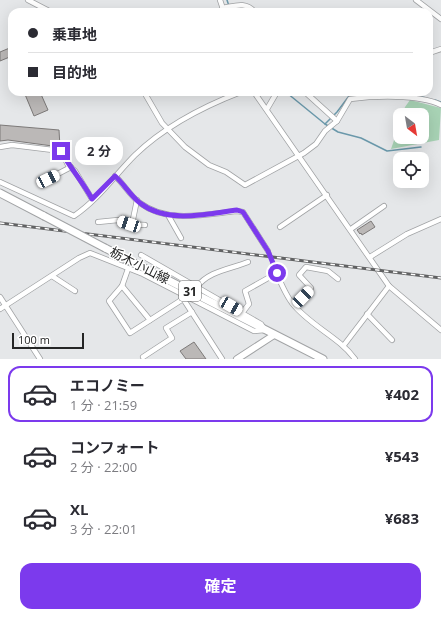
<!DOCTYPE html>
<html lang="ja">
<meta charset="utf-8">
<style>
:root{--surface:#fff;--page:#f7f7f7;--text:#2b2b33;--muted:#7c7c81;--line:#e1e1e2;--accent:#7c3aed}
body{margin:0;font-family:"Open Sans","Noto Sans JP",sans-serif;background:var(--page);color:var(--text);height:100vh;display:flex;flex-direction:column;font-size:15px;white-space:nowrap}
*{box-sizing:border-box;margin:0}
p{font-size:13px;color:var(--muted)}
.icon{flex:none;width:22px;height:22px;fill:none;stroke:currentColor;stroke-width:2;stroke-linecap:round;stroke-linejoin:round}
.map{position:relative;height:359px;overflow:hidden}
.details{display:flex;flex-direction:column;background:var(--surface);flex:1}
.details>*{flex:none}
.guide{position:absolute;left:8px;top:8px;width:425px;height:88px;border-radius:12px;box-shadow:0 4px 16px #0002;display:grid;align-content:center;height:88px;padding:0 20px;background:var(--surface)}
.needle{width:26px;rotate:149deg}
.fabs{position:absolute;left:393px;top:108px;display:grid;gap:8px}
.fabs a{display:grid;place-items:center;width:36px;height:36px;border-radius:8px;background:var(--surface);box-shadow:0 4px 16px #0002;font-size:20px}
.scale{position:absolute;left:12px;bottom:10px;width:72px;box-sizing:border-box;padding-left:4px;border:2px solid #242525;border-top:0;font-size:11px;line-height:14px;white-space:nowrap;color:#242525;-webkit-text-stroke:3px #fff;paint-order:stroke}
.end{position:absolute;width:18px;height:18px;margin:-9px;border:5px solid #7c3aed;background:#fff;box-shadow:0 0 0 2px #fff}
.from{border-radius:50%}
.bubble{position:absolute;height:28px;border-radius:12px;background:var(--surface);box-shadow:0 4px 16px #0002;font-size:13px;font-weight:700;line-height:28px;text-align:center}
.car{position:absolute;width:12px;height:24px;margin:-12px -6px;border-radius:5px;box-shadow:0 0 3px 1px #0007;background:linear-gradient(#fff 24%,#345 0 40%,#fff 0 76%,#345 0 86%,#fff 0)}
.guide b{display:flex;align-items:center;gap:14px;height:38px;font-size:15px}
.guide b+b{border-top:1px solid var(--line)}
.guide i{width:10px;height:10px;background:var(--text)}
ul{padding:7px 0 0;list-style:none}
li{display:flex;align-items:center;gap:12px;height:56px;margin:0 8px 6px;padding:0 12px;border:2px solid transparent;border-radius:12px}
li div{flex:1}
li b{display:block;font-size:15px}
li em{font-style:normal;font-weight:700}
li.selected{border-color:var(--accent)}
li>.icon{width:36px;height:36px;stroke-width:1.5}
.action{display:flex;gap:8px;margin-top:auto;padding:8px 20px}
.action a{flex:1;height:46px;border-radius:12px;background:var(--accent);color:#fff;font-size:16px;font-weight:700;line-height:46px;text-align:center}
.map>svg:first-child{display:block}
</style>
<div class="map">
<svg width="441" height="359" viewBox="0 0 441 359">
<rect width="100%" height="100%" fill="#e5e7e9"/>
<path fill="#a8d3b5" d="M410,100L441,108L439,140L391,149L400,123V137H422V115H402L405,107Z"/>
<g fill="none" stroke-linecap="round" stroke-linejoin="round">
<g stroke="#6a98aa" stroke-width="1.5">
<path d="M227,0L231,12"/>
<path d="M282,92L287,93L325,124L337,112L349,96L371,92"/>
<path d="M404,92L426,98"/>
<path d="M435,100L441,102"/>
<path d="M325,124L338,132L361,138L387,151L421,147"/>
</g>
</g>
<g fill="#bbb8b7" stroke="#7c7978">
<path d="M12,47V56L0,61V52Z"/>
<path d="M24,92H40L48,110L34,116Z"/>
<path d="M0,125L59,130L60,147L8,140L0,141Z"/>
<path d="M371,221L375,227L362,235L361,233L360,234L357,230Z"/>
<path d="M194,342L206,359H186L180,351Z"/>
</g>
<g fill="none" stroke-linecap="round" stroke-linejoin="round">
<defs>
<path id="lane" d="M269,252L273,263"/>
<g id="street">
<path d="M28,0L51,12"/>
<path d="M220,0L224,12"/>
<path d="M416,0L441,19"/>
<path d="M222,8C235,6 245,1 255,12"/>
<path d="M429,53L441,49"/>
<path d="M144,92L162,123L185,147L209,165L226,172L245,185L304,153L316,144L325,131L337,121L350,99C374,96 419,94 441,105"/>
<path d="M254,92L389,286L441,330"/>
<path d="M305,92L337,121"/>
<path d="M267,109L277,92"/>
<path d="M0,147L12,145L61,151L68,165L75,171L92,199"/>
<path d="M115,176C124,184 130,196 140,203C168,224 206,214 237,211L243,212L268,251"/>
<path d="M48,179L71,167"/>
<path d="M0,182L74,216C98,200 115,175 135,155C165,126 202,107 241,92"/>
<path d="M168,215L181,238"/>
<path d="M98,222L118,220L129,224L145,225"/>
<path d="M132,224L137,200"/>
<path d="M280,227L327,195"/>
<path d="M351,229L384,206"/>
<path d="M370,257L407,234L441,219"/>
<path d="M273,264C278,277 284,292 292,303C310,326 338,336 355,359"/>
<path d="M128,269L122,286L109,301L130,333L183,299"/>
<path d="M52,276L75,291"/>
<path d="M122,286L150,320"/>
<path d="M197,287C208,271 231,269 248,262"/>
<path d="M0,297L40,359"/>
<path d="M182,297L222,359"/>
<path d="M294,305L311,288L299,275L306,267L328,271L338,279"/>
<path d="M0,309L79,258L90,253L143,274L254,331L265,330L261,324L141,255"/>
<path d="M242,313L249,304L245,291L277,273"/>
<path d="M367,314L392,340"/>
<path d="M344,345L389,286"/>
<path d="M143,357L172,338L166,328L192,312"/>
</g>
<path id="secondary" d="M237,359L274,335"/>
<g id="primary">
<path d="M0,193L44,216"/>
<path d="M105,248L323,359"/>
</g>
</defs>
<use href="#lane" stroke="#a1a3a5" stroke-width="4"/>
<use href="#street" stroke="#a1a3a5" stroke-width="6"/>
<use href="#secondary" stroke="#a1a3a5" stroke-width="8"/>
<use href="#primary" stroke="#a1a3a5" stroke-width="9"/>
<use href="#lane" stroke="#fff" stroke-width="2"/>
<use href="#street" stroke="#fff" stroke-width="4.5"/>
<use href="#secondary" stroke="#fff" stroke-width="6"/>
<use href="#primary" stroke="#fff" stroke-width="7"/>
<defs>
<path id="rail" d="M0,223L441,278"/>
</defs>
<use href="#rail" stroke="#616263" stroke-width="3"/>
<use href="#rail" stroke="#fff" stroke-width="1.5" stroke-dasharray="4.5" stroke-linecap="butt"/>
<defs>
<path id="primary-bridge" d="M44,216L105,248"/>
</defs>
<use href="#primary-bridge" stroke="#a1a3a5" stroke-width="9" stroke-linecap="butt"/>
<use href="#primary-bridge" stroke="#fff" stroke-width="7"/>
</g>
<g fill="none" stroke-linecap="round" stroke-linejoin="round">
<path stroke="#7c3aed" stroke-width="5" d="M61,151C70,168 83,182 92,199L115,176C124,184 130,195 140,203C167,224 206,214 237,210L243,212L268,251L277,273"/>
</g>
<g text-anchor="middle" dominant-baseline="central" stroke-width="3" stroke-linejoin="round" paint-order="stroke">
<rect fill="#fff" stroke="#666" stroke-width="1" x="179" y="281" width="22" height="20" rx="3"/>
<g font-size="12" font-weight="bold" fill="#242525">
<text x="190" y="291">31</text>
</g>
<g font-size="13" fill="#242525" stroke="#fff">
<text transform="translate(140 265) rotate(27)">栃木小山線</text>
</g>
</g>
</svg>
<div class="fabs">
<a><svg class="needle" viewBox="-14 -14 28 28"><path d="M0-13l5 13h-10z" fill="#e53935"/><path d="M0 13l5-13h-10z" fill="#7c7c81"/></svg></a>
<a><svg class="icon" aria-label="locate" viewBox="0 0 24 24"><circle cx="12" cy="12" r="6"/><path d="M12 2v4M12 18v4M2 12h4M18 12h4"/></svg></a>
</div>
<div class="scale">100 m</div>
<i class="end from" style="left:277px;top:273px"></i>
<i class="end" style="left:61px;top:151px"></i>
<div class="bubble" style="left:75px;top:137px;width:48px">2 分</div>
<i class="car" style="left:48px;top:179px;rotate:64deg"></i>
<i class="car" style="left:129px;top:224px;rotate:289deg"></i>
<i class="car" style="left:303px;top:297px;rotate:45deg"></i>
<i class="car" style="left:231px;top:306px;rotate:120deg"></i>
<div class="guide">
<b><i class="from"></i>乗車地</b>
<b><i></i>目的地</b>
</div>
</div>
<section class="details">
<ul>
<li class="selected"><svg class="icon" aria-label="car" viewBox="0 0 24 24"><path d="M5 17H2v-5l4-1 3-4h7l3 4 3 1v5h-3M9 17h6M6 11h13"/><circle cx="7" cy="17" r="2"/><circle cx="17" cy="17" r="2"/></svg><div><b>エコノミー</b><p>1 分 · 21:59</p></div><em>¥402</em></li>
<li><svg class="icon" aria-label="car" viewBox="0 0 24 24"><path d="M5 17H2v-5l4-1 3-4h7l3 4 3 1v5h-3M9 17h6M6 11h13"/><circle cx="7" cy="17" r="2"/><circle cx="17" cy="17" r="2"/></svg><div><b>コンフォート</b><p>2 分 · 22:00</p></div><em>¥543</em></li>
<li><svg class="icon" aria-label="car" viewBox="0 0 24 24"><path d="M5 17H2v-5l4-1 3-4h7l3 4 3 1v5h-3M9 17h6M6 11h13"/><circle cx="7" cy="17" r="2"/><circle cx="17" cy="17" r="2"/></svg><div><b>XL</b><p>3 分 · 22:01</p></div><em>¥683</em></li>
</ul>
<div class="action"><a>確定</a></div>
</section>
